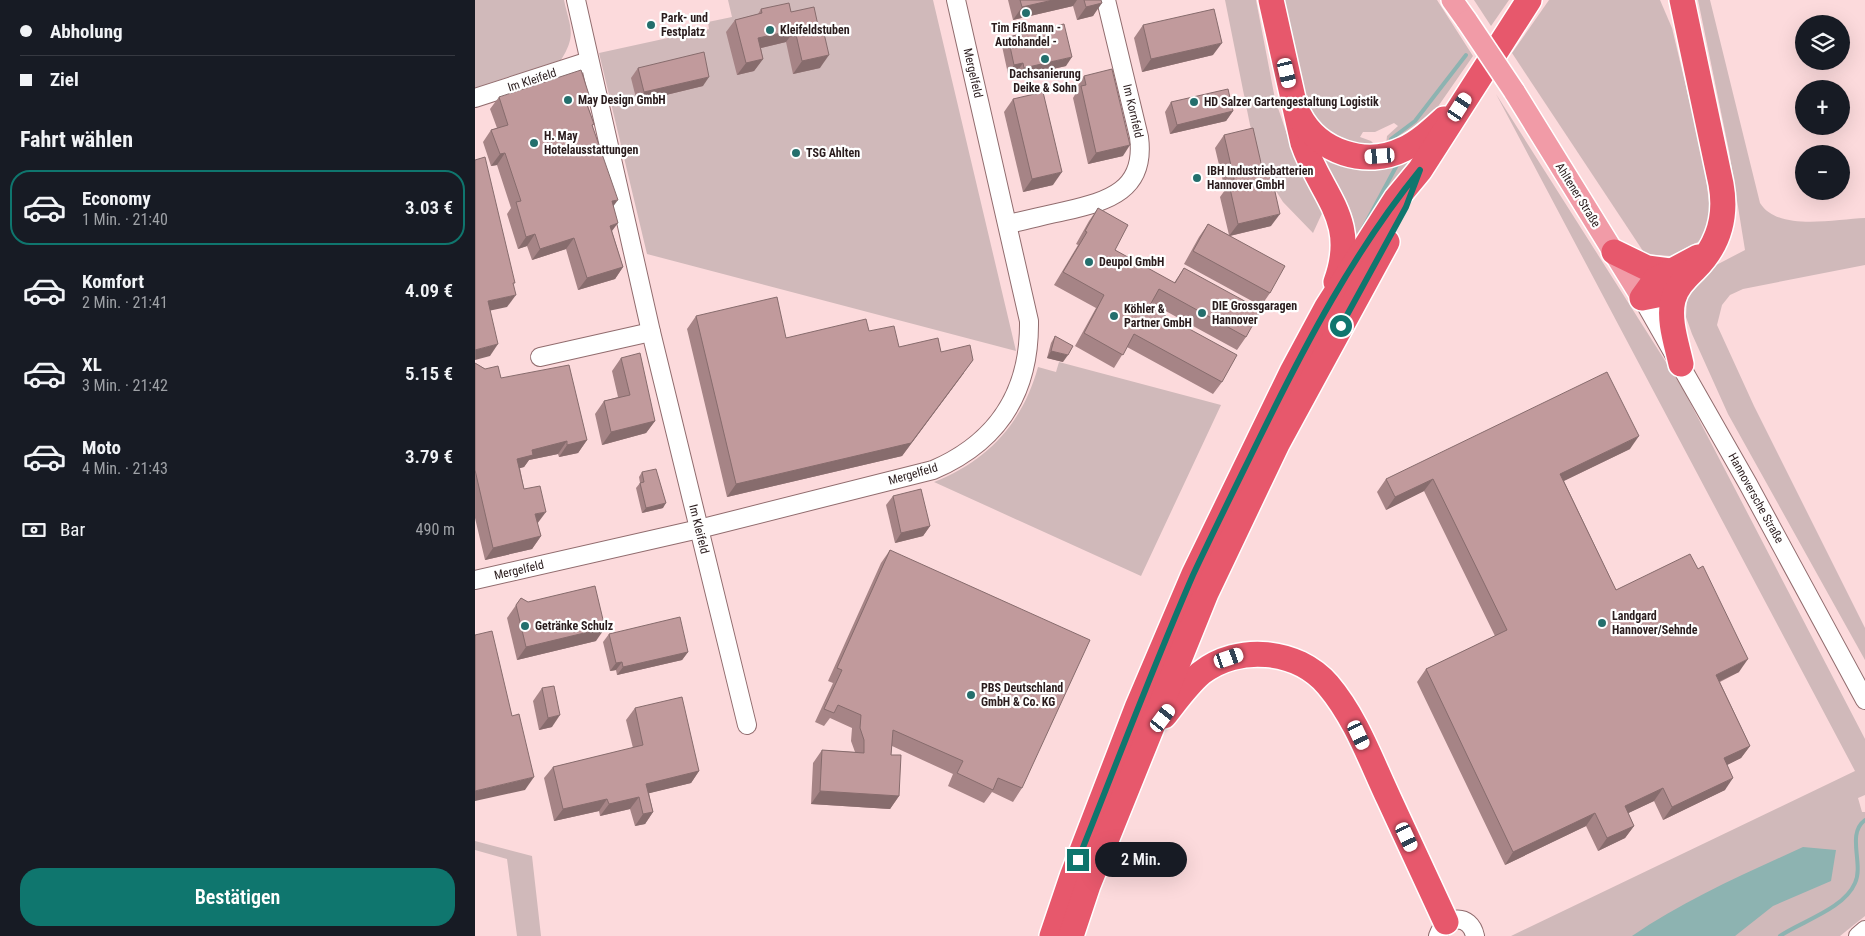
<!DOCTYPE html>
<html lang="de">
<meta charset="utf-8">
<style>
:root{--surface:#171b24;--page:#20242c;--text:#f1f3f6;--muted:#9ea1a6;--line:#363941;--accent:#0f766e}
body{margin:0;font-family:"Roboto Condensed",sans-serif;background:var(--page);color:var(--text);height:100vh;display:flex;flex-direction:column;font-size:19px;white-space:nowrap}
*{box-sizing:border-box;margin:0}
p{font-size:16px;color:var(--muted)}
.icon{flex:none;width:28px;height:28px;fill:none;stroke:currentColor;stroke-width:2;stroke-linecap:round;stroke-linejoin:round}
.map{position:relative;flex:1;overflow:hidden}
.panel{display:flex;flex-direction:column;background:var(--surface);width:475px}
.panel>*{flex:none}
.hud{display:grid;align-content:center;height:110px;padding:0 20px;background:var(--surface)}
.fabs{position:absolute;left:1320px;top:15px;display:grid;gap:10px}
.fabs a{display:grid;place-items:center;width:55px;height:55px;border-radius:50%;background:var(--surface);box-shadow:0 5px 20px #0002;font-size:25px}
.end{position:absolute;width:22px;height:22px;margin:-11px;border:6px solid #0f766e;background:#fff;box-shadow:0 0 0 2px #fff}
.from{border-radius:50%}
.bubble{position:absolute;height:35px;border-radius:18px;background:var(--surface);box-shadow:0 5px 20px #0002;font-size:16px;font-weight:600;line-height:35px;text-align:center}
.car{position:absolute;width:15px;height:30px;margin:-15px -8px;border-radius:6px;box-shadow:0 0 4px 1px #0007;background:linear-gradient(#fff 24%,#345 0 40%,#fff 0 76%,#345 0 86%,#fff 0)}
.hud b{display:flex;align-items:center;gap:18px;height:48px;font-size:19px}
.hud b+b{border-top:1px solid var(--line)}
.hud i{width:12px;height:12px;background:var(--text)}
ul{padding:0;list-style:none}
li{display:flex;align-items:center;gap:15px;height:75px;margin:0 10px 8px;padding:0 10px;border:2px solid transparent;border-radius:20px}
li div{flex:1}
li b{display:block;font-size:19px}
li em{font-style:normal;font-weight:600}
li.active{border-color:var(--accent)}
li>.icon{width:45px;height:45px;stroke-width:1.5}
h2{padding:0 20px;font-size:22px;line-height:60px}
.pay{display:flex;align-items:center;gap:12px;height:55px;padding:0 20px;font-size:19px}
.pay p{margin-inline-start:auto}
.cta{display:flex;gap:10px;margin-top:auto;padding:10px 20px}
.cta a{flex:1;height:58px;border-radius:20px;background:var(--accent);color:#fff;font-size:20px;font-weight:600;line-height:58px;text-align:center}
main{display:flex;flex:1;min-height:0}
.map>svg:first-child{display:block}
</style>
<main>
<section class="panel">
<div class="hud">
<b><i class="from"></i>Abholung</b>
<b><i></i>Ziel</b>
</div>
<h2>Fahrt wählen</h2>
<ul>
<li class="active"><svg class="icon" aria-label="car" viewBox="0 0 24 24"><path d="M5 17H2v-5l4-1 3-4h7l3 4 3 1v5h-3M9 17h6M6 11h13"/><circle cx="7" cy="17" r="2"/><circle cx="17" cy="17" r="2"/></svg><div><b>Economy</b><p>1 Min. · 21:40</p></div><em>3.03 €</em></li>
<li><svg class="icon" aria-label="car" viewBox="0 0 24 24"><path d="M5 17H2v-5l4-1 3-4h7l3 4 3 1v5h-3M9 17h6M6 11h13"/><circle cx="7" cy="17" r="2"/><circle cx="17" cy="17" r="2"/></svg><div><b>Komfort</b><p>2 Min. · 21:41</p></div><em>4.09 €</em></li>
<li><svg class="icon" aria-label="car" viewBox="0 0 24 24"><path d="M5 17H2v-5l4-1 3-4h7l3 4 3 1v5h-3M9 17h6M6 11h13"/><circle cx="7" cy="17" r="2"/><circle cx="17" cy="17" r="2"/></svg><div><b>XL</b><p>3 Min. · 21:42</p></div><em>5.15 €</em></li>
<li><svg class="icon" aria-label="car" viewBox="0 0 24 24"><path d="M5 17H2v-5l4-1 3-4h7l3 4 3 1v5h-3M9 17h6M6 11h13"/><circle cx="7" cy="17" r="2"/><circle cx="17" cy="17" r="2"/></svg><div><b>Moto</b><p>4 Min. · 21:43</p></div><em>3.79 €</em></li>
</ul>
<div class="pay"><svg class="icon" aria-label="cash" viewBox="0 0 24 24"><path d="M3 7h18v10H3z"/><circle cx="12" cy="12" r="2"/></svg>Bar<p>490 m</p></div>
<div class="cta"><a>Bestätigen</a></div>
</section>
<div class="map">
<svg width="1390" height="936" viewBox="0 0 1390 936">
<rect width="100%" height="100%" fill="#fcdadc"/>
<g fill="#d0b9ba">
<path d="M0,0H89C95,28 102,34 86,60L0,88Z"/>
<path d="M253,0H458L541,351L172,254L124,53L234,29L233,22L257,17Z"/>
<path d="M750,0H781L800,99L824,170L849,209L838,233L808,202L794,180L784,156L775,125Z"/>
<path d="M805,0H962L998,56L946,131L911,145L912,136L923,126L919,123L900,132H888L885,137L896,141L900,145L899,149L857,139L833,110Z"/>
<path d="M999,0H1034L1016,26Z"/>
<path d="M1074,0H1185L1197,28L1229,162L1236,219L1225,241L1195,256L1170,254L1037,53Z"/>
<path d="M1223,0H1235L1285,203C1303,232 1360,219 1390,218V265L1268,289L1255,295L1247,305L1242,325L1279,406L1390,628V660L1253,414L1217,334L1211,317L1212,299L1224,274L1270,250L1254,151Z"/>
<path d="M1021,94L1208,389L1390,739V795L1383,798L1387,812H1390V916L1365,936H1036L1380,771Z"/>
<path d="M840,142L946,147L875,265Z"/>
<path d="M584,362L746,405L666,576L459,482C513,461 548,422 563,367L581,372Z"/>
<path d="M0,841L57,856L66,936H42L32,859L0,850Z"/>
</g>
<path fill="#8db3b1" d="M1328,847L1361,850L1356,881L1298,906L1260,936H1157C1211,899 1269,874 1328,847Z"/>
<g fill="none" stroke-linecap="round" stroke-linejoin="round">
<g stroke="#8db3b1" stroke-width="4">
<path d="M916,139L940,121L991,55"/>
<path d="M886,232L922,165"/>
<path d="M1305,936C1327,921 1369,909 1380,883C1389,864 1371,834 1390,820"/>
</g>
<defs>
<g id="minor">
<path d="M101,0L176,332L272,725"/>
<path d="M0,98L114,61"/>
<path d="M533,224C552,220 571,215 590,211C634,201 671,190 664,137L631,0"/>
<path d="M1167,298L1273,484L1390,700"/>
<path d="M65,357L176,332"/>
<path d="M0,580L224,529L458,470C523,442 555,392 554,321L481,0"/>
<path d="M963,936C970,915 995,913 1000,936"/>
<path d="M1383,936L1390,930"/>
</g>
<g id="major">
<path d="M977,0L992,21"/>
<path d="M1039,91L1167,298"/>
</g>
<g id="highway">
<path d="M796,0L828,143C846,196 884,219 861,282"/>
<path d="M824,115C843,152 891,168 929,149C944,142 957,130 969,119"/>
<path d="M1139,252L1172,268L1195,271"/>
<path d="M1209,280L1182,295L1167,298L1180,280L1223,257"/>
<path d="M1206,364C1202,345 1193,320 1198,300C1201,287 1211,278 1220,269C1244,245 1252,217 1246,184L1207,0"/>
<path d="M689,716C701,701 712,685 726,673C763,644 822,649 853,685C881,718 896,761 914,799C933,840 952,881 971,922"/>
<path d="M577,936L597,877L662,708L719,574L817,372L852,307L921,199L945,170L1054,0"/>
<path d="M596,936L613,885L731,593L802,444L912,242"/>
</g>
</defs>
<use href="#minor" stroke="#916c6e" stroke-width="20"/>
<use href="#major" stroke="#fff" stroke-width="24"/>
<use href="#highway" stroke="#fff" stroke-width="28"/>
<use href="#minor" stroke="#fff" stroke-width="18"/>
<use href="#major" stroke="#f19ba7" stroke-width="21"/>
<use href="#highway" stroke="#e7586c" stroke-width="25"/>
<defs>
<path id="major-bridge" d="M992,21L1039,91"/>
</defs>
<use href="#major-bridge" stroke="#fff" stroke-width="24" stroke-linecap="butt"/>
<use href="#major-bridge" stroke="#f19ba7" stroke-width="21"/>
</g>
<g fill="#a68486">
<path d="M533,0H626L618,16L602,20L598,6L538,20Z"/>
<path d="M286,9L316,12L344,30L345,68L318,74L311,42L286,48L288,59L279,71L262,75L251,32L260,20L283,14Z"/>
<path d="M668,25L738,55L667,72L659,38Z"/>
<path d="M533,37L591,66L543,77L542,72L533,74L527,46Z"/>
<path d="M163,68L228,86L162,102L156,78Z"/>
<path d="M609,76L648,156L613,164L598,98L602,91V87Z"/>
<path d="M24,97L116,101L113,106L119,124L117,126L138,206L137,231L148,267L140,279L103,290L91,249L57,260L52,246L43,249L32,214L36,208L22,165L16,166L8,142L16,130L22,128L15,109Z"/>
<path d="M538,99L578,185L548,192L529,112Z"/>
<path d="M696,102L758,111L751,121L695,134L690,112Z"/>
<path d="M749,135L796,226L755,236L795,293L786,306L709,264L724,237L733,224L754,235L745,197L750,190L740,148Z"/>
<path d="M623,208L640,250L699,283L709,268L771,337L762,350L676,303L674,307L747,382L738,394L652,347L639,368L600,346L621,308L579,285L603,245L601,244L614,221Z"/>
<path d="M221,316L311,338L394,331L424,347L466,352L489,373L427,456L252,497L212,329Z"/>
<path d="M580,336L588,362L572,358L576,343Z"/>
<path d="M146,358L180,421L171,433L127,445L120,414L129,401L143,397L137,371Z"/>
<path d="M0,363L26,378L112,440L103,453L84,457L83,454L54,460L49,467L45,468L49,489L62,524L66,536L57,549L10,560L0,518Z"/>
<path d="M1155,449L1089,481L1141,590L1264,672L1245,682L1275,746L1266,758L1252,765L1250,790L1188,820L1179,801L1153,813L1159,826L1150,838L1123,851L1111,826L1030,865L942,682L951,669L1020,636L949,491L911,510L902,492L911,479Z"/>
<path d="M167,472L188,508L167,513L161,488L165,483L164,477Z"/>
<path d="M418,496L455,526L448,536L420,543L411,505Z"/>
<path d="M415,550L547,788L538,802L517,792L509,803L473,786L478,774L417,746L416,755L424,796L415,809L336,804L338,763L347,750L380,752L376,741L377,728L355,718L349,726L340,722L358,683L353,681L406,563Z"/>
<path d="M46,598L121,641L42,660L32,618Z"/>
<path d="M134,634L213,652L207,660L142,675L141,670L135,671L128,642Z"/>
<path d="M67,688L77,727L64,730L58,701Z"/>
<path d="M160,708L224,771L216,783L174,793L178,812L170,824L160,826L155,809L125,816L124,811L79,821L69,778L78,767L158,748L151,720Z"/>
</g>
<g fill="#876c6d">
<path d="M578,0H602L598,6L538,20L547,7Z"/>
<path d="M627,3L618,16L602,20L611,7Z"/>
<path d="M320,30L311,42L274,51L283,38Z"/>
<path d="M747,43L738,55L667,72L676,59Z"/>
<path d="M354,55L345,68L318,74L327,61Z"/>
<path d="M597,57L591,66L543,77L549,68Z"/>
<path d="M288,59L279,71L262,75L271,63Z"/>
<path d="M548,63L542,72L533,74L539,65Z"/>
<path d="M234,77L228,86L162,102L169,92Z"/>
<path d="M758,111L751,121L695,134L702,125Z"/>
<path d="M655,145L648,156L613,164L621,153Z"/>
<path d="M30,153L22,165L16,166L25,154Z"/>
<path d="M587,172L578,185L548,192L557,179Z"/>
<path d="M143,200L134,212L137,201Z"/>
<path d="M805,214L796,226L754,236L763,224Z"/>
<path d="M143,223L134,235L135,226Z"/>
<path d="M60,234L52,246L43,249L51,237Z"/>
<path d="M99,238L91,249L57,260L65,249Z"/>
<path d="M148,267L140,279L103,290L112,278Z"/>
<path d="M41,295L32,307L4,313L13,301Z"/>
<path d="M23,344L15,356L0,360V350Z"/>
<path d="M576,351L593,355L588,362L572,358Z"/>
<path d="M498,360L427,456L252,497L261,484Z"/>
<path d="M180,421L171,433L127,445L136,432Z"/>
<path d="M1164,436L1155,449L1076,487L1085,474Z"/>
<path d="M112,440L103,453L84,457L92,445Z"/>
<path d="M92,441L83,454L54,460L49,467L34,471L42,459L57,450Z"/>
<path d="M958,479L949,491L911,510L920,497Z"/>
<path d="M191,503L188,508L167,513L171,508Z"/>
<path d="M71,512L62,524L60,514Z"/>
<path d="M455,526L448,536L420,543L426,533Z"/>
<path d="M66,536L57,549L10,560L18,548Z"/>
<path d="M130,628L121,641L42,660L51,647Z"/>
<path d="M213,652L207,660L142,675L148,667Z"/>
<path d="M1273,659L1264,672L1232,687L1241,675Z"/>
<path d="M147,662L141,670L135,671L141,663Z"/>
<path d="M85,715L77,727L64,730L73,718Z"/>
<path d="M1275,746L1266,758L1240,771L1249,758Z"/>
<path d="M224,771L216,783L163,796L171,784Z"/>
<path d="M59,777L50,790L0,801V791Z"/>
<path d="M1258,778L1250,790L1188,820L1197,807Z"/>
<path d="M1188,788L1179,801L1141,819L1150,806Z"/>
<path d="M345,791L424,796L415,809L336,804Z"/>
<path d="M164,797L155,809L125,816L134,804Z"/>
<path d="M132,799L124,811L79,821L88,809Z"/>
<path d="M178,812L170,824L160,826L168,814Z"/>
<path d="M1120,813L1111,826L1030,865L1038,852Z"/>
<path d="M1159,826L1150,838L1123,851L1132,838Z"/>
</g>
<g fill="#c19a9c" stroke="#876c6d">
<path d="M545,0H578L547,7Z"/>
<path d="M609,0H626L627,3L611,7Z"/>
<path d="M314,3L316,12L339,7L344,30L348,29L354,55L327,61L320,30L283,38L288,59L271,63L260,20L287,13L286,9Z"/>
<path d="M739,9L747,43L676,59L668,25Z"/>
<path d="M589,24L597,57L549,68L548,63L539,65L533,37Z"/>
<path d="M229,52L234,77L169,92L163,68Z"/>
<path d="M637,69L655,145L621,153L606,86L611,85L609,76Z"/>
<path d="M106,70L116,101L111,102L119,124L117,125L143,200L137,201L143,223L135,226L148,267L112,278L99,238L65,249L60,234L51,237L41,202L46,201L30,153L25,154L16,130L33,125L24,97Z"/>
<path d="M753,89L758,111L702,125L696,102Z"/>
<path d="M568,92L587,172L557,179L538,99Z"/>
<path d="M778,128L789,176L796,174L805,214L763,224L754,184L760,183L749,135Z"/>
<path d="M10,157L40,283H38L41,295L13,301L23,344L0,350V160Z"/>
<path d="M623,208L653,225L640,250L700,283L709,268L786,310L771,337L684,289L674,307L762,355L747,382L659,334L648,355L609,333L629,295L588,272L612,232L610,231Z"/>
<path d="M733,224L810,266L795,293L718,251Z"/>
<path d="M302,297L311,338L391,319L394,331L419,326L424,347L463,338L466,352L495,345L498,360L436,443L261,484L221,316Z"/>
<path d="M580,336L598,346L593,355L576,351Z"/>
<path d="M165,353L180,421L136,432L129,401L155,395L146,358Z"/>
<path d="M0,363L10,369L23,366L26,378L94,365L112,440L92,445V441L57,450L58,455L42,459L49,489L65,486L71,512L60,514L66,536L18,548L0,470Z"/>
<path d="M1132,372L1164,436L1085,474L1141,590L1215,554L1223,569L1228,566L1273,659L1241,675L1275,746L1249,758L1258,778L1197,807L1188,788L1150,806L1159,826L1132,838L1120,813L1038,852L951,669L1032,630L958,479L920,497L911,479Z"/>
<path d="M181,469L191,503L171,508L165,483L169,482L167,472Z"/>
<path d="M446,489L455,526L426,533L418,496Z"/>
<path d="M415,550L615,640L547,788L523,778L518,790L482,773L488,761L418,730L416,755H426L424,796L345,791L347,750L389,753V740L385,728L386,715L363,705L359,713L349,709L367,670L362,668Z"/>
<path d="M120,586L130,628L51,647L41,605L46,598L53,602Z"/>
<path d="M205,617L213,652L148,667L147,662L141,663L134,634Z"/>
<path d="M17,631L37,716L44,714L59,777L0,791V635Z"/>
<path d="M79,686L85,715L73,718L67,688Z"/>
<path d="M207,697L224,771L171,784L178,812L168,814L164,797L134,804L132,799L88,809L78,767L168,745L160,708Z"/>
</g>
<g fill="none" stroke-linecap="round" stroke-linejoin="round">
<path stroke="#0f766e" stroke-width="6" d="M603,860C641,765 677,669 718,575C739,530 762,484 784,439C830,345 879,251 945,170L931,207L866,326"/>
</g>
<g fill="#246f6d" stroke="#fff" stroke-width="2">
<circle cx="551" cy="13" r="5"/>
<circle cx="176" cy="25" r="5"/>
<circle cx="295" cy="30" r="5"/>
<circle cx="570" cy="59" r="5"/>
<circle cx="93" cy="100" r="5"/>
<circle cx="719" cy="102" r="5"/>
<circle cx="59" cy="143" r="5"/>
<circle cx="321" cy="153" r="5"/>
<circle cx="722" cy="178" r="5"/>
<circle cx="614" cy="262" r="5"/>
<circle cx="727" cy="313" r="5"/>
<circle cx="639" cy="316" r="5"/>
<circle cx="1127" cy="623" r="5"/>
<circle cx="50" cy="626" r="5"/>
<circle cx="496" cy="695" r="5"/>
</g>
<g text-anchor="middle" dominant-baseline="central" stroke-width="4.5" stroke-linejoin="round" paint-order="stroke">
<g font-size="12" font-weight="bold" fill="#2a1c1d" stroke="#fff" text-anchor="start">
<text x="186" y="18">Park- und<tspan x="186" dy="14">Festplatz</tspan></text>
<text x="551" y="28" text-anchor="middle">Tim Fißmann -<tspan x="551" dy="14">Autohandel -</tspan></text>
<text x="305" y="30">Kleifeldstuben</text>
<text x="570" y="74" text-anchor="middle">Dachsanierung<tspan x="570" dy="14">Deike &amp; Sohn</tspan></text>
<text x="103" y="100">May Design GmbH</text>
<text x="729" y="102">HD Salzer Gartengestaltung Logistik</text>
<text x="69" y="136">H. May<tspan x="69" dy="14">Hotelausstattungen</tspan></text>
<text x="331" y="153">TSG Ahlten</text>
<text x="732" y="171">IBH Industriebatterien<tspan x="732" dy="14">Hannover GmbH</tspan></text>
<text x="624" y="262">Deupol GmbH</text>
<text x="737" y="306">DIE Grossgaragen<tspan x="737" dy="14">Hannover</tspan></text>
<text x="649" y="309">Köhler &amp;<tspan x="649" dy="14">Partner GmbH</tspan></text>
<text x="1137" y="616">Landgard<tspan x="1137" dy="14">Hannover/Sehnde</tspan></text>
<text x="60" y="626">Getränke Schulz</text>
<text x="506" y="688">PBS Deutschland<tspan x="506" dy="14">GmbH &amp; Co. KG</tspan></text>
</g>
<g font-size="12" fill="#2a1c1d" stroke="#fff">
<text transform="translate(498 73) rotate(77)">Mergelfeld</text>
<text transform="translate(57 80) rotate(-18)">Im Kleifeld</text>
<text transform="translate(658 111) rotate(77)">Im Kornfeld</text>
<text transform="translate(1103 195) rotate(58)">Ahltener Straße</text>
<text transform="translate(438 474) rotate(-16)">Mergelfeld</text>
<text transform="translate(1281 498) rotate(61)">Hannoversche Straße</text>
<text transform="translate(224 529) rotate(76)">Im Kleifeld</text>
<text transform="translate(44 570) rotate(-13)">Mergelfeld</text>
</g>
</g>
</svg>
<div class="fabs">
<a><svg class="icon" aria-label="layers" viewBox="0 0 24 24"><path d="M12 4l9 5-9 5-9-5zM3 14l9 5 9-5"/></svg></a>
<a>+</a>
<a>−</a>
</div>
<i class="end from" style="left:866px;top:326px"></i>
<i class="end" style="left:603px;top:860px"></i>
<div class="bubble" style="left:620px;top:842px;width:92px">2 Min.</div>
<i class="car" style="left:812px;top:73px;rotate:167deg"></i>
<i class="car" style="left:985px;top:107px;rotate:33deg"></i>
<i class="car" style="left:905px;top:156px;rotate:266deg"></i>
<i class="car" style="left:754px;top:658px;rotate:71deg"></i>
<i class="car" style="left:688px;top:718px;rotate:37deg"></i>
<i class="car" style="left:884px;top:735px;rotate:155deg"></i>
<i class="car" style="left:932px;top:837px;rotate:155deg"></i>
</div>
</main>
